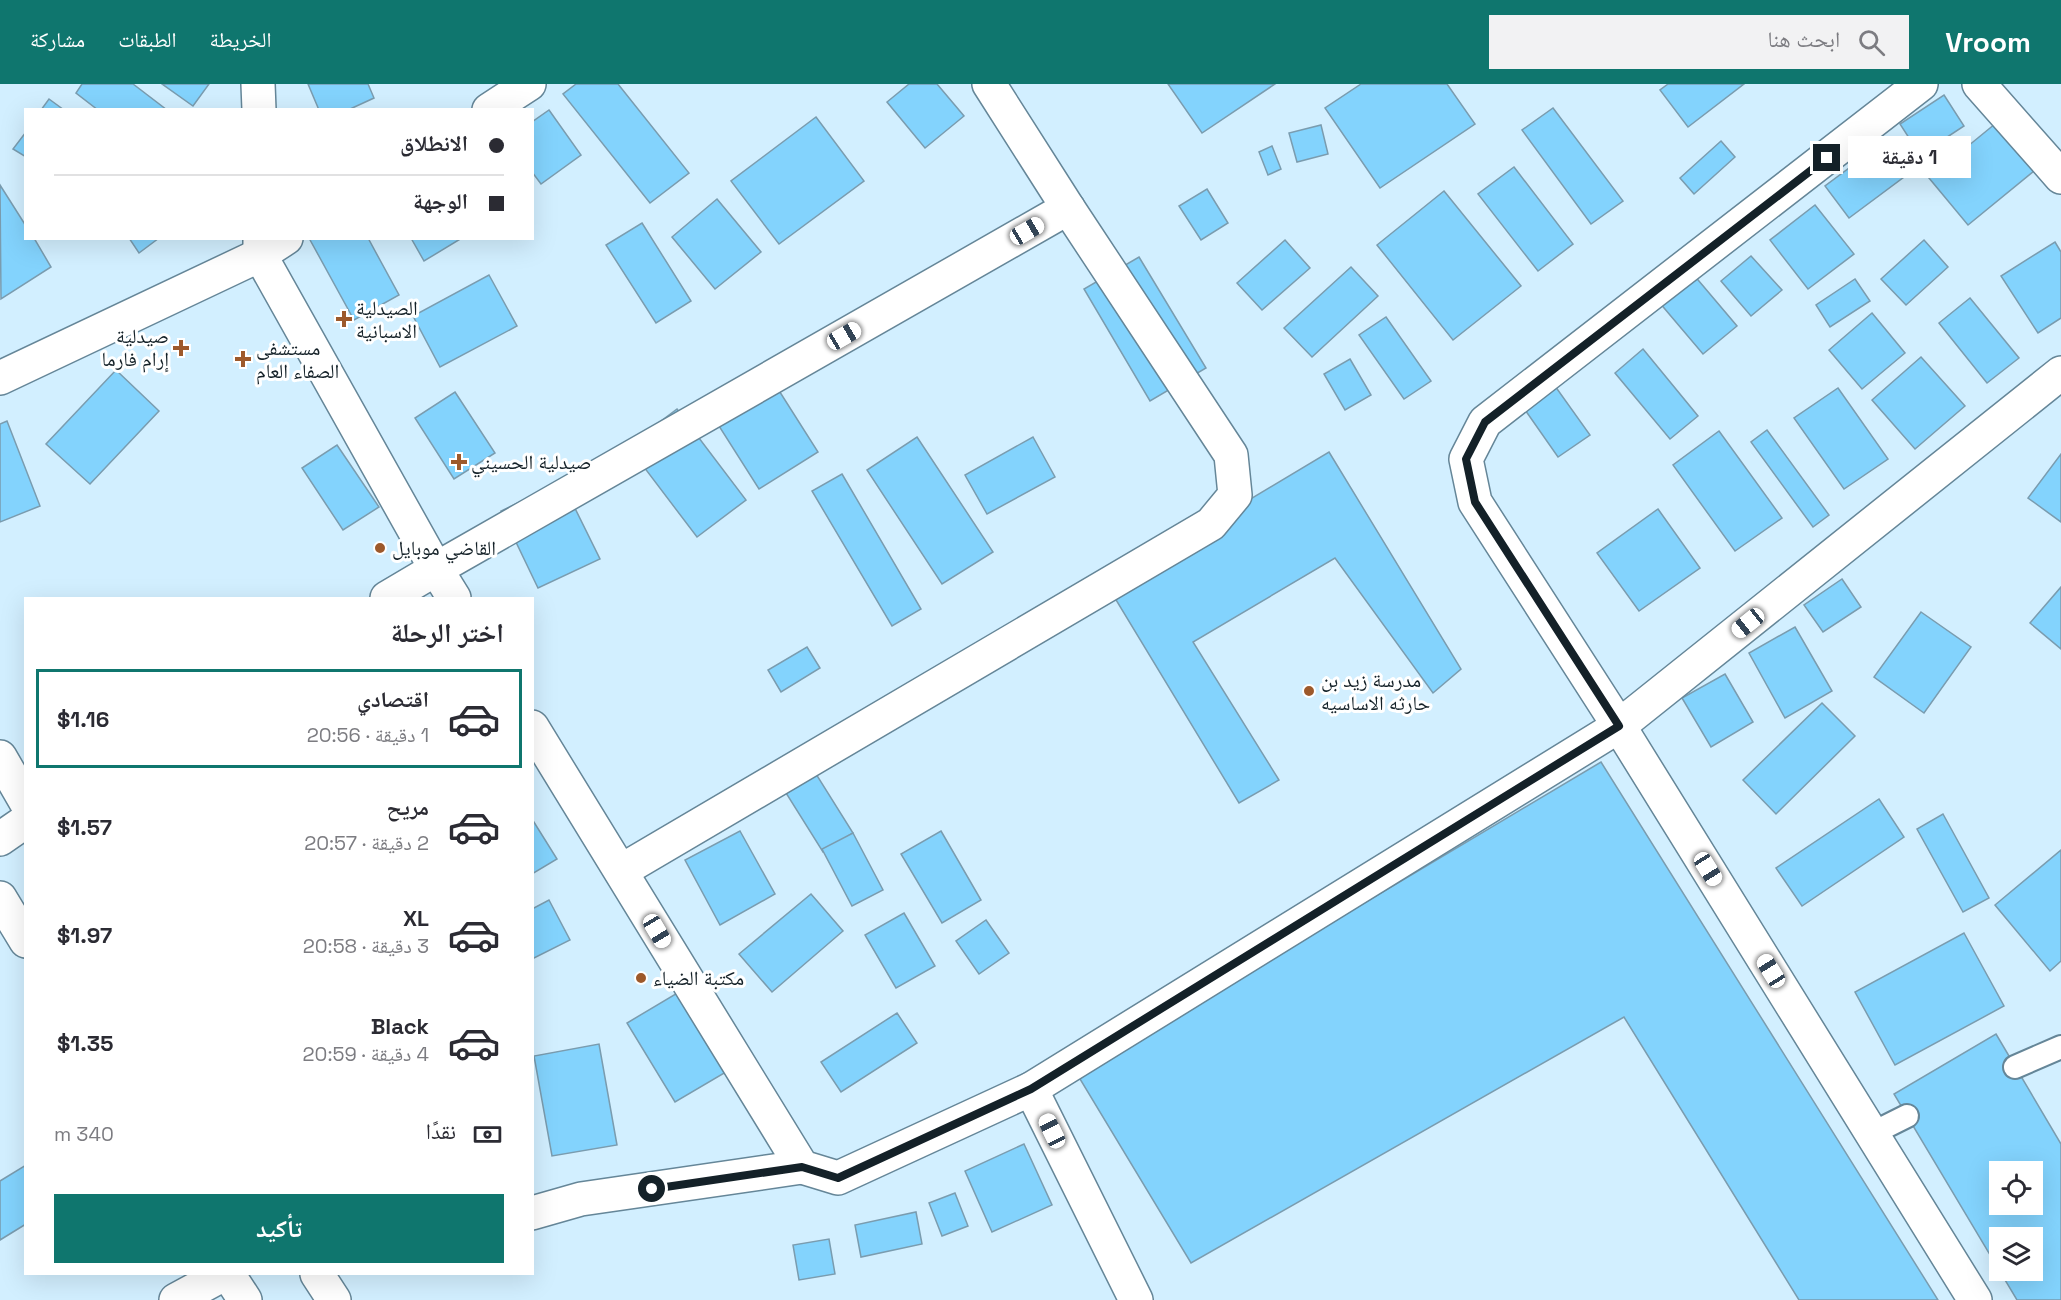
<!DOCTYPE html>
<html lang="ar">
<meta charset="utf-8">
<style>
:root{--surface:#fff;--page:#f2f2f3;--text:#2b2b33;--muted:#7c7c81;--line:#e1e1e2;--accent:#0f766e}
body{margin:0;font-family:"Space Grotesk","Noto Naskh Arabic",sans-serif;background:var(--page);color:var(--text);direction:rtl;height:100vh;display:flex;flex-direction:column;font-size:22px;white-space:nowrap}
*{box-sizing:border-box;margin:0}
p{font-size:20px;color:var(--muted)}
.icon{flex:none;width:33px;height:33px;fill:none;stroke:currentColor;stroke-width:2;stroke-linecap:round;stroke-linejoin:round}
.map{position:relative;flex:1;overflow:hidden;direction:ltr}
.panel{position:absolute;left:24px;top:513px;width:510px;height:678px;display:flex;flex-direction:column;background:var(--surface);border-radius:0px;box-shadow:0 6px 24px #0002;direction:rtl}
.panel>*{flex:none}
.hud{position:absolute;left:24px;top:24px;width:510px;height:132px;border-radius:0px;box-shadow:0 6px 24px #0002;direction:rtl;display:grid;align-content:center;height:132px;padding:0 30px;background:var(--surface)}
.controls{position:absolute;left:1989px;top:1077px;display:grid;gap:12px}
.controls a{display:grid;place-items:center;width:54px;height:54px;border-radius:0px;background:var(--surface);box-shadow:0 6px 24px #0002;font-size:30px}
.end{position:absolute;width:27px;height:27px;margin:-14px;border:8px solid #142128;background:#fff;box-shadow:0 0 0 3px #fff}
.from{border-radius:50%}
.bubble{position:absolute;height:42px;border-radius:0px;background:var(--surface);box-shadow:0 6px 24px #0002;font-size:20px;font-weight:700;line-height:42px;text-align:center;direction:rtl}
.car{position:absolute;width:18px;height:36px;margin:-18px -9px;border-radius:8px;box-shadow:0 0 4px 2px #0007;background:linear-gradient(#fff 24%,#345 0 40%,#fff 0 76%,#345 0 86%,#fff 0)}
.hud b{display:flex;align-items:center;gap:21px;height:57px;font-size:22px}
.hud b+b{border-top:2px solid var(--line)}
.hud i{width:15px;height:15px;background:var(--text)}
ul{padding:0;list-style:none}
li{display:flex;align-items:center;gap:18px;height:99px;margin:0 12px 9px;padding:0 18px;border:3px solid transparent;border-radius:0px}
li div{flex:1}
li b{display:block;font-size:22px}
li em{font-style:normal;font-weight:700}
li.current{border-color:var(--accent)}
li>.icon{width:54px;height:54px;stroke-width:1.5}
h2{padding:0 30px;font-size:27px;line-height:72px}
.pay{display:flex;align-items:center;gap:15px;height:66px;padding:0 30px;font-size:22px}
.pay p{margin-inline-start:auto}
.action{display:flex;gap:12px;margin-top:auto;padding:12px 30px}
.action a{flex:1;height:69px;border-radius:0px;background:var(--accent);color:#fff;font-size:24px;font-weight:700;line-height:69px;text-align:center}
header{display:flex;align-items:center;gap:36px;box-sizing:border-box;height:84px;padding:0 30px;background:var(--accent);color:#fff}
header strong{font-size:28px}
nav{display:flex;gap:33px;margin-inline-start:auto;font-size:21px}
.search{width:420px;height:54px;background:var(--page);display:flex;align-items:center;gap:15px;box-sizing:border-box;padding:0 21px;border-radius:0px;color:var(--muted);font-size:22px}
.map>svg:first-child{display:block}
</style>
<header>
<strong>Vroom</strong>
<div class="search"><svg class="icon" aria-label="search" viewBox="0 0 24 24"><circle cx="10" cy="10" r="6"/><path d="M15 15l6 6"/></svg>ابحث هنا</div>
<nav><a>الخريطة</a><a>الطبقات</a><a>مشاركة</a></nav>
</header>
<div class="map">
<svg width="2061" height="1216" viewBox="0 0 2061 1216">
<rect width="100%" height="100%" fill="#d2efff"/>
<g fill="#83d3fd" stroke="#7a9caf" stroke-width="1.5" fill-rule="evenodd">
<path d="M82,0H133L167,26H98L76,9Z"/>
<path d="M162,0H209L193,22Z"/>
<path d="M308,0H368L374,14L348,26H319Z"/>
<path d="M576,0H618L689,89L650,119L563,10Z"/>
<path d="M909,0H937L964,32L925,64L887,18Z"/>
<path d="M1168,0H1275L1202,49Z"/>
<path d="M1361,0H1447L1475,40L1380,104L1325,24Z"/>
<path d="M1668,0H1744L1688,43L1660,6Z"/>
<path d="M1944,11L1964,42L1920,71L1900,40Z"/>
<path d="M49,15L64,26H41Z"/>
<path d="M1553,24L1623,117L1591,140L1522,46Z"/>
<path d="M549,26L581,71L541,100L532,88V38Z"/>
<path d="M2012,26L2051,73L1968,141L1929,94Z"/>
<path d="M816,33L864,97L779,160L731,97Z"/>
<path d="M1321,41L1328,70L1297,78L1289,49Z"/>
<path d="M26,48V73L13,65Z"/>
<path d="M1721,57L1735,73L1694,110L1680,94Z"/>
<path d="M1884,58L1908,90L1849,134L1825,102Z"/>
<path d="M1272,62L1281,85L1268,91L1259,68Z"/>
<path d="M1514,83L1573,160L1538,187L1478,110Z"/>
<path d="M0,101L26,142V154H34L51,183L1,215Z"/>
<path d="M1207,105L1228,139L1201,156L1179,122Z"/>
<path d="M1444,107L1521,202L1453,256L1377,161Z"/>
<path d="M717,115L761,168L715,205L672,153Z"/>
<path d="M1815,121L1854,170L1808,205L1770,156Z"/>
<path d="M642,139L691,217L656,239L606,161Z"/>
<path d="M129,154H159L139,169Z"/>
<path d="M309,154H368L399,211L354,236Z"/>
<path d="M411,154H462L424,177Z"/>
<path d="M1285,156L1310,184L1262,226L1237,199Z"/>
<path d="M1924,156L1948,183L1906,221L1881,195Z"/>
<path d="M2055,158L2061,168V234L2038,249L2001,192Z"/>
<path d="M1751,172L1782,206L1751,232L1721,197Z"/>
<path d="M1139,173L1206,284L1150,317L1084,205Z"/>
<path d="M1351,183L1378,212L1312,273L1284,244Z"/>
<path d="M1693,190L1737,242L1703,270L1659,218Z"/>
<path d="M489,191L517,242L440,283L413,232Z"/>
<path d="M1855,195L1870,217L1830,243L1816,221Z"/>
<path d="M1970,214L2019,274L1987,299L1939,239Z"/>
<path d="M1872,229L1905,269L1862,305L1829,266Z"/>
<path d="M1386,233L1431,297L1404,315L1359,251Z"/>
<path d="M1643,265L1698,332L1670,355L1615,289Z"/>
<path d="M1921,273L1965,322L1915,365L1872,316Z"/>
<path d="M1350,275L1371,311L1345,326L1324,290Z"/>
<path d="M764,283L818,368L759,405L705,320Z"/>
<path d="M116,286L159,327L90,400L46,360Z"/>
<path d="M1545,288L1590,351L1558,373L1514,310Z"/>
<path d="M1838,304L1888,375L1844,405L1794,334Z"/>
<path d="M455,308L495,369L454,395L415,334Z"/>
<path d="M677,325L746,416L697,453L628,362Z"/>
<path d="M7,337L40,422L0,438V340Z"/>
<path d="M1767,346L1829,431L1813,443L1751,358Z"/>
<path d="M1719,347L1782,434L1735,467L1673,381Z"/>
<path d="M917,353L993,468L942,500L867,386Z"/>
<path d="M1033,353L1055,393L987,430L965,391Z"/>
<path d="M337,361L379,423L343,446L302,384Z"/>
<path d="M1329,368L1461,585L1433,609L1335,474L1193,558L1279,696L1239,719L1107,501Z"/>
<path d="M2061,370V438L2028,414Z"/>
<path d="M842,390L921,525L892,542L812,407Z"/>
<path d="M562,398L600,475L538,504L501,427Z"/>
<path d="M1658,425L1700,484L1639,527L1597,469Z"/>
<path d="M1842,495L1861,523L1823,548L1804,521Z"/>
<path d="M2061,503V565L2030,539Z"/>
<path d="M1921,528L1971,563L1924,629L1874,593Z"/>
<path d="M1795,543L1832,607L1785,634L1749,569Z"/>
<path d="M807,563L820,584L781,608L768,586Z"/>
<path d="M1725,590L1753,638L1711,663L1682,614Z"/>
<path d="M1822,619L1855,652L1776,730L1743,696Z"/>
<path d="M806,674L853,749L823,768L776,693Z"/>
<path d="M1601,678L1938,1216H1799L1624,933L1191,1179L1077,990Z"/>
<path d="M1879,715L1904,753L1802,822L1776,784Z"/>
<path d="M1943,730L1989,814L1963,828L1917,745Z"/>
<path d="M532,735L557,775L532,790Z"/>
<path d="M740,747L775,810L720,841L685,776Z"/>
<path d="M941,747L981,816L942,839L901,770Z"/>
<path d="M853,749L883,806L852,822L822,765Z"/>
<path d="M2061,766V877L2050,887L1995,821Z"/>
<path d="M811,810L843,847L772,908L739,870Z"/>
<path d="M549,816L570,856L532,875V825Z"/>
<path d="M904,829L935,882L896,904L865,851Z"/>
<path d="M986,836L1009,869L979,890L956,857Z"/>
<path d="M1964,849L2004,922L1895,981L1855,908Z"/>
<path d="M679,908L726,988L675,1018L627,939Z"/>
<path d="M897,929L917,959L841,1008L821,978Z"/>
<path d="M1996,950L2061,1060V1216H2017L1894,1010ZM2000,1088H2032V1120H2000ZM2000,1154H2032V1186H2000Z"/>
<path d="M599,960L617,1061L552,1072L534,972Z"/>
<path d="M1024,1060L1052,1121L992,1148L965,1087Z"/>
<path d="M26,1081V1140L0,1156V1097Z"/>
<path d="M955,1109L968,1142L942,1152L929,1119Z"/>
<path d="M916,1128L922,1160L861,1173L855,1141Z"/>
<path d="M829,1155L835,1190L799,1196L793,1161Z"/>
</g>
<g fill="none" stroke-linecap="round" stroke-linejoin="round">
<defs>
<g id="service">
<path d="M2015,983L2061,963"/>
<path d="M1873,1049L1907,1032"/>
</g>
<g id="minor">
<path d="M258,0L259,26"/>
<path d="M1921,0L1485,338L1466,375L1475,418L1619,642L1975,1216"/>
<path d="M1979,0L2061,93"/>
<path d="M489,26L529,0"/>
<path d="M260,154V171L436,485L1068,124L989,0"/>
<path d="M0,294L260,171L286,154"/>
<path d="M387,514L436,485L454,514"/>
<path d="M532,643L802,1083L838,1094L1031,1005L1136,1216"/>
<path d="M621,787L1211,440L1235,411L1231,371L1068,124"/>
<path d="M1031,1005L1619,642L2061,289"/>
<path d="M532,1129L581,1115L802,1083"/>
<path d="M176,1216L224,1190"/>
</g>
<g id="trunk">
<path d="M0,673L26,718"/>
<path d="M0,755L26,737"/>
<path d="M0,814L26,857"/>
<path d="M228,1190L245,1216"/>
<path d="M317,1190L334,1216"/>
</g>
</defs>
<use href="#service" stroke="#658698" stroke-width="26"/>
<use href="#minor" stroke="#658698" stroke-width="36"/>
<use href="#trunk" stroke="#658698" stroke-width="36"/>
<use href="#service" stroke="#fff" stroke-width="22"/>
<use href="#minor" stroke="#fff" stroke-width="33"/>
<use href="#trunk" stroke="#fff" stroke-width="33"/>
</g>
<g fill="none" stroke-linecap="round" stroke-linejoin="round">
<path stroke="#142128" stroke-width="8" d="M652,1105L802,1083L838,1094L1031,1005L1619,642L1475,418L1466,375L1485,338L1827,74"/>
</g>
<g fill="#9d592b" stroke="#fff" stroke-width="2">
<path d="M341 226h6v6h6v6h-6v6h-6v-6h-6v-6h6z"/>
<path d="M178 255h6v6h6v6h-6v6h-6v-6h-6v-6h6z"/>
<path d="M240 266h6v6h6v6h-6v6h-6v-6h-6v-6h6z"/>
<path d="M456 369h6v6h6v6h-6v6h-6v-6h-6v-6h6z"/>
<circle cx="380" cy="464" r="6"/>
<circle cx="1309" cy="607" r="6"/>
<circle cx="641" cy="894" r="6"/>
</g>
<g text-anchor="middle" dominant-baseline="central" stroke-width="6" stroke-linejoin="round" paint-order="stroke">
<g font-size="20" fill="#142128" stroke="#fff" text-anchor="start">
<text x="356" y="224">الصيدلية<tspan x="356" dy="23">الاسبانية</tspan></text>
<text x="169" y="252" text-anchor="end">صيدلية<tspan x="169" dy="23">إرام فارما</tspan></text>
<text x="256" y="264">مستشفى<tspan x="256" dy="23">الصفاء العام</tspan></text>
<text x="471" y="378">صيدلية الحسيني</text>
<text x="392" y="464">القاضي موبايل</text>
<text x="1321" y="596">مدرسة زيد بن<tspan x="1321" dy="23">حارثه الاساسيه</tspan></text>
<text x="653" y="894">مكتبة الضياء</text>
</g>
</g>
</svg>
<div class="controls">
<a><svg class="icon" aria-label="locate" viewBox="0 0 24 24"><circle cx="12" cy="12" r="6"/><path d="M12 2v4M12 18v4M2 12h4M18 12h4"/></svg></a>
<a><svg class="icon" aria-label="layers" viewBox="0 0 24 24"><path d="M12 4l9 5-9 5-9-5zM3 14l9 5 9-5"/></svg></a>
</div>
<i class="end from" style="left:652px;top:1105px"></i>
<i class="end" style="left:1827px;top:74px"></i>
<div class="bubble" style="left:1848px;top:52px;width:123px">1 دقيقة</div>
<i class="car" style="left:1027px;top:147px;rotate:60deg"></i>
<i class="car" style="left:844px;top:252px;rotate:60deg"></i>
<i class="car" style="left:1748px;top:539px;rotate:231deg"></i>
<i class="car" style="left:1708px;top:785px;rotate:148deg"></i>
<i class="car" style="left:657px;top:847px;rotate:149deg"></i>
<i class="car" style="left:1771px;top:887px;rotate:328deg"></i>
<i class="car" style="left:1052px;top:1047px;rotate:334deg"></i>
<div class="hud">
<b><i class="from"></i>الانطلاق</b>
<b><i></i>الوجهة</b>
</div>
<section class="panel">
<h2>اختر الرحلة</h2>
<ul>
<li class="current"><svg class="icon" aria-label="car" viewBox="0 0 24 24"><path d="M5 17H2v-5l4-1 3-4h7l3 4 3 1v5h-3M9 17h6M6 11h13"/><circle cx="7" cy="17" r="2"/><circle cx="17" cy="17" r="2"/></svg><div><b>اقتصادي</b><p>1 دقيقة · 20:56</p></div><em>$1.16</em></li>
<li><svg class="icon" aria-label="car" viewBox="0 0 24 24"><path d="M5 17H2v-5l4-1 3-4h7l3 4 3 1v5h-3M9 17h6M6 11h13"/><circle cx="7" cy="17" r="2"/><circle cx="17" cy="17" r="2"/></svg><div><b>مريح</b><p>2 دقيقة · 20:57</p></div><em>$1.57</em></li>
<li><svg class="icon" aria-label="car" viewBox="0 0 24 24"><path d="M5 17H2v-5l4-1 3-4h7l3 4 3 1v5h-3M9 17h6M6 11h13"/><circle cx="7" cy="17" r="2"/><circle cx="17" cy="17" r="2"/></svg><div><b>XL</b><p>3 دقيقة · 20:58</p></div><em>$1.97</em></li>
<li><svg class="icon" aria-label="car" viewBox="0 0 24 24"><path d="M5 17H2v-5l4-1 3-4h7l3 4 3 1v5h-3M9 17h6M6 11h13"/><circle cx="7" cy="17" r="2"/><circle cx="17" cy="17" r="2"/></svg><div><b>Black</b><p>4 دقيقة · 20:59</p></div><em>$1.35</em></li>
</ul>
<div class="pay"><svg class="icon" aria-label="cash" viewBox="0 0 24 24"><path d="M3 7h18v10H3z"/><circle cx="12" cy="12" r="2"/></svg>نقدًا<p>340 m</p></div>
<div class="action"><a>تأكيد</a></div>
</section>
</div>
